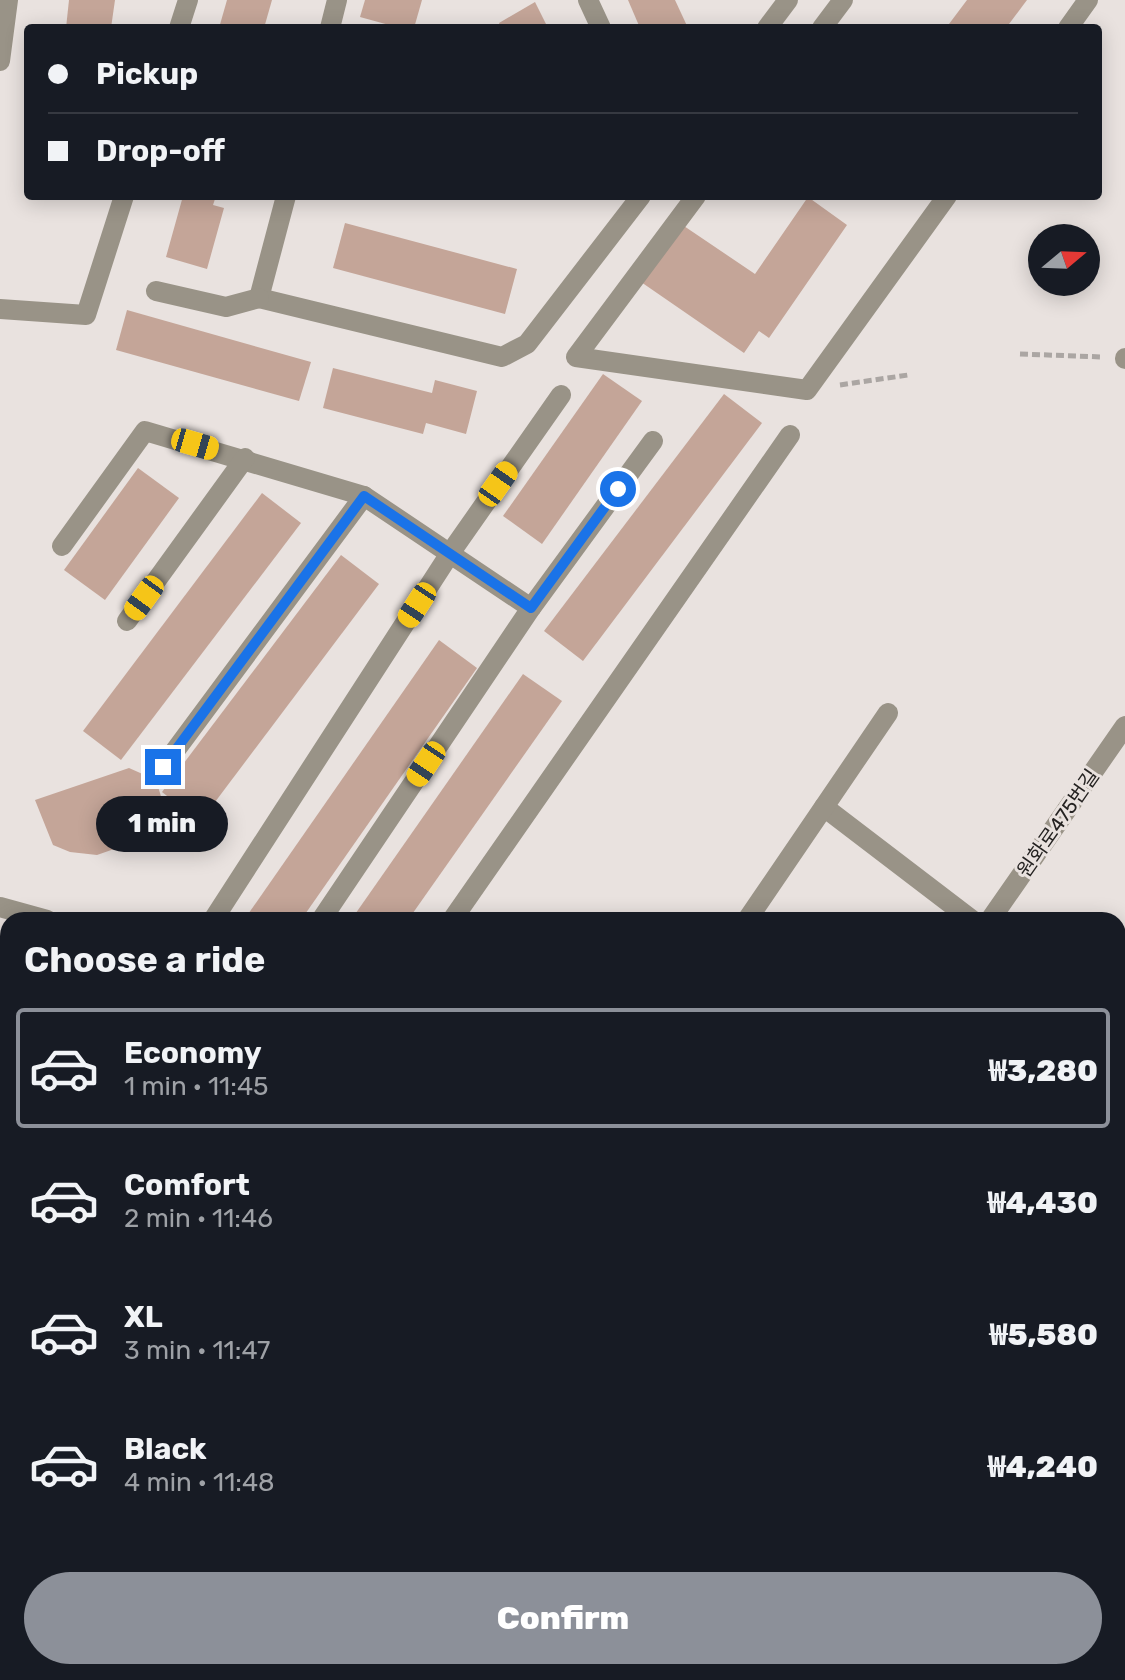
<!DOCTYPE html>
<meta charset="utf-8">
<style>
:root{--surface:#171b24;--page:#20242c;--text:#f1f3f6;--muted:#9ea1a6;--line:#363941;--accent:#8c9099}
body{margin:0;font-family:Rubik,"Noto Sans KR",sans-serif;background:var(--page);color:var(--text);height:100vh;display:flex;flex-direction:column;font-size:30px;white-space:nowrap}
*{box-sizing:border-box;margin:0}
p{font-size:26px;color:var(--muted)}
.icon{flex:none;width:44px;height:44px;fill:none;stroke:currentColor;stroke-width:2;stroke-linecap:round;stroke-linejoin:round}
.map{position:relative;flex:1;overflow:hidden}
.drawer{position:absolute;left:0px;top:912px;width:1126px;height:768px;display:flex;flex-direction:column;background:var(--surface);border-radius:24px 24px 0 0;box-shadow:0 4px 20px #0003}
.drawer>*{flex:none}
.hud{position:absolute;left:24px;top:24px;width:1078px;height:176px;border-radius:8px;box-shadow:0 4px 20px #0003;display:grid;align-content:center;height:176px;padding:0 24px;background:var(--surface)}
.needle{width:52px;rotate:71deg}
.tools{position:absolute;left:1028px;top:224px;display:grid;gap:16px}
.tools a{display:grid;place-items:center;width:72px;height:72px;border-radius:50%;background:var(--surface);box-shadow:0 4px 20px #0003;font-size:40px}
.end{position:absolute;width:36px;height:36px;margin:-18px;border:10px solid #1a73e8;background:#fff;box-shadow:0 0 0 4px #fff}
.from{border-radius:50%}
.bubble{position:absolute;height:56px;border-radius:28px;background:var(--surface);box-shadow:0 4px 20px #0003;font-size:26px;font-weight:800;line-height:56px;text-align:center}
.car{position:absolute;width:24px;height:48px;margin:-24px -12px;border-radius:10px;box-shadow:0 0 6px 2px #0007;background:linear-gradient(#f5c518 24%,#345 0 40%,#f5c518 0 76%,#345 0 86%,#f5c518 0)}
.hud b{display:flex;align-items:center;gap:28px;height:76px;font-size:30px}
.hud b+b{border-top:2px solid var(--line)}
.hud i{width:20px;height:20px;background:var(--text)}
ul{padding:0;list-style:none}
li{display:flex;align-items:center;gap:24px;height:120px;margin:0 16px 12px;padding:0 8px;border:4px solid transparent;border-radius:8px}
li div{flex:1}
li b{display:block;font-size:30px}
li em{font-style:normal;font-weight:800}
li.selected{border-color:var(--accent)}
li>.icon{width:72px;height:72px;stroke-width:1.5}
h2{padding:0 24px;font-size:36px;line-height:96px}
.action{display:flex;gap:16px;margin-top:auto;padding:16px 24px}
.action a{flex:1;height:92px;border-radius:48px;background:var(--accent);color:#fff;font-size:32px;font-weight:800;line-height:92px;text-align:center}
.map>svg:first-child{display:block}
</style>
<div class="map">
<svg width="1125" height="1680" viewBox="0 0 1125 1680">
<rect width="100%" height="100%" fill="#e9e2df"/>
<g fill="#c4a598">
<path d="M69,0H115L111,28H66Z"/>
<path d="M227,0H272L264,28H219Z"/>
<path d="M365,0H422L414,28H400L360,17Z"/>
<path d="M628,0H675L688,28H640Z"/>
<path d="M967,0H1027L1006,28H946Z"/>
<path d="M535,2L548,28H501L499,23Z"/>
<path d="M183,196H216L213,205L224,208L207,269L166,257Z"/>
<path d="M808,197L847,225L769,338L759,331L744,353L641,282L681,224L755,274Z"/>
<path d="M345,223L517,269L505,314L333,268Z"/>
<path d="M127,310L311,362L299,401L116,350Z"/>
<path d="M333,368L432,393L435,380L477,391L466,434L426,423L423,434L323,408Z"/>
<path d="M603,374L642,401L542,544L503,516Z"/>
<path d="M724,394L762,423L583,661L544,631Z"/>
<path d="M138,468L179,498L105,600L64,570Z"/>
<path d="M262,493L301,523L121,760L83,731Z"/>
<path d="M341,555L379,584L200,822L162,792Z"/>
<path d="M439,640L477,668L301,920H244Z"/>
<path d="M523,674L562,701L408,920H351Z"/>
<path d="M129,768L156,780L171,829L97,855L70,852L53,845L35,800Z"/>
<path d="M8,1020V1098L0,1109V1031Z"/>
<path d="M8,1205V1284L0,1278V1215Z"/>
<path d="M1125,1218V1250L1118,1235V1220Z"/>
</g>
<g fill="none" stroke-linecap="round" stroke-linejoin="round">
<g stroke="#c2bcb9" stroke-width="20" stroke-dasharray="20 10" stroke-linecap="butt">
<path d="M0,1527H8"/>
<path d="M0,1551H8"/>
</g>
<g stroke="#aba6a3" stroke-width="5" stroke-dasharray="8 4" stroke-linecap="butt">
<path d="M1020,354L1103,357"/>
<path d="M840,385L908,375"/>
</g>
<g stroke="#999387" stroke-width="20">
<path d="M588,0L601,28"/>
<path d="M179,28L188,0"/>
<path d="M330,28L337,0"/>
<path d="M767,28L788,0"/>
<path d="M822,28L843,0"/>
<path d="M1068,28L1088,0"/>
<path d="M0,61L8,0"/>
<path d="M286,196L259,298L502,357L527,344L641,196"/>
<path d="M696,196L576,357L807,390L947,196"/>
<path d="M156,291L226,307L259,298"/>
<path d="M0,309L86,315L124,196"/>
<path d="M1125,358V359"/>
<path d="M62,546L145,431L364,496L531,608"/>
<path d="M127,621L245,458"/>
<path d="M163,767L364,496"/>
<path d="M824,807L972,920"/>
<path d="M0,907L47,920"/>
<path d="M213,920L451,552L561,395"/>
<path d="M321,920L531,608L653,441"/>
<path d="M452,920L790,435"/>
<path d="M747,920L888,713"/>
<path d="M990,920L1125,726"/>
<path d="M1118,1074H1125"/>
<path d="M1118,1212L1125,1209"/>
<path d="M0,1460H8"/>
<path d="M1118,1517H1125"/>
<path d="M1118,1550H1125"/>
<path d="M0,1581H8"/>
<path d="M814,1672V1680"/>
<path d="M192,1680L198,1672"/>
</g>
</g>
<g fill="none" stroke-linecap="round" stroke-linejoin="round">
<path stroke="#1a73e8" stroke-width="10" d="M163,767L364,496L531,608L618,489"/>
</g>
<g text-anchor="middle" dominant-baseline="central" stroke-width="6" stroke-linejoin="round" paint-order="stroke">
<g font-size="20" fill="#252322" stroke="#e9e2df">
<text transform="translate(1058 823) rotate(-55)">원화로475번길</text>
</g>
</g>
</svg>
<div class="tools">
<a><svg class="needle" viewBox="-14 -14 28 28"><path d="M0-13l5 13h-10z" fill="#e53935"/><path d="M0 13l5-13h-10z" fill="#9ea1a6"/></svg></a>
</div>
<i class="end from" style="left:618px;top:489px"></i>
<i class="end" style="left:163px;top:767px"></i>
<div class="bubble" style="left:96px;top:796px;width:132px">1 min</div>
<i class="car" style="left:195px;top:444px;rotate:106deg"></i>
<i class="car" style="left:498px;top:484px;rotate:35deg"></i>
<i class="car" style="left:144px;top:598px;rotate:216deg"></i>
<i class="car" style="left:417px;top:605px;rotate:213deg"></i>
<i class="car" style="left:426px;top:764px;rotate:214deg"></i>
<div class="hud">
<b><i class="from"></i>Pickup</b>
<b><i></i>Drop-off</b>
</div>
<section class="drawer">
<h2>Choose a ride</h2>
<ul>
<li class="selected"><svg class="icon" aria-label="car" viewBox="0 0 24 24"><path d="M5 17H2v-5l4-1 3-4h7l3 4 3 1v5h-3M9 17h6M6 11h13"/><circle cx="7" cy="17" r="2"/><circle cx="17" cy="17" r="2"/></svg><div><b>Economy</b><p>1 min · 11:45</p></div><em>₩3,280</em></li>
<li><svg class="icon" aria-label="car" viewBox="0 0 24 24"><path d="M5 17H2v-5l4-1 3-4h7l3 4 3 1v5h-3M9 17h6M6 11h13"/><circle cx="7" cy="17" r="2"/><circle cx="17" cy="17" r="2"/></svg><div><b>Comfort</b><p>2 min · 11:46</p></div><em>₩4,430</em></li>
<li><svg class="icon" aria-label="car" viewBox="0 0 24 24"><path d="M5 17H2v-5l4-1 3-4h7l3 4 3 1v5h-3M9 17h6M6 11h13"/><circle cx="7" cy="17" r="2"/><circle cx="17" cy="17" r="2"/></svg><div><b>XL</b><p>3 min · 11:47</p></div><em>₩5,580</em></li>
<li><svg class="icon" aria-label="car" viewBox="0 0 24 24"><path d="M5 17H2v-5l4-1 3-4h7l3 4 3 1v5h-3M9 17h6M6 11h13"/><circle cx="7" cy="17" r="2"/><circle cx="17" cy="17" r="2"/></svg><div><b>Black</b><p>4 min · 11:48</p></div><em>₩4,240</em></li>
</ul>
<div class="action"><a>Confirm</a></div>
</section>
</div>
